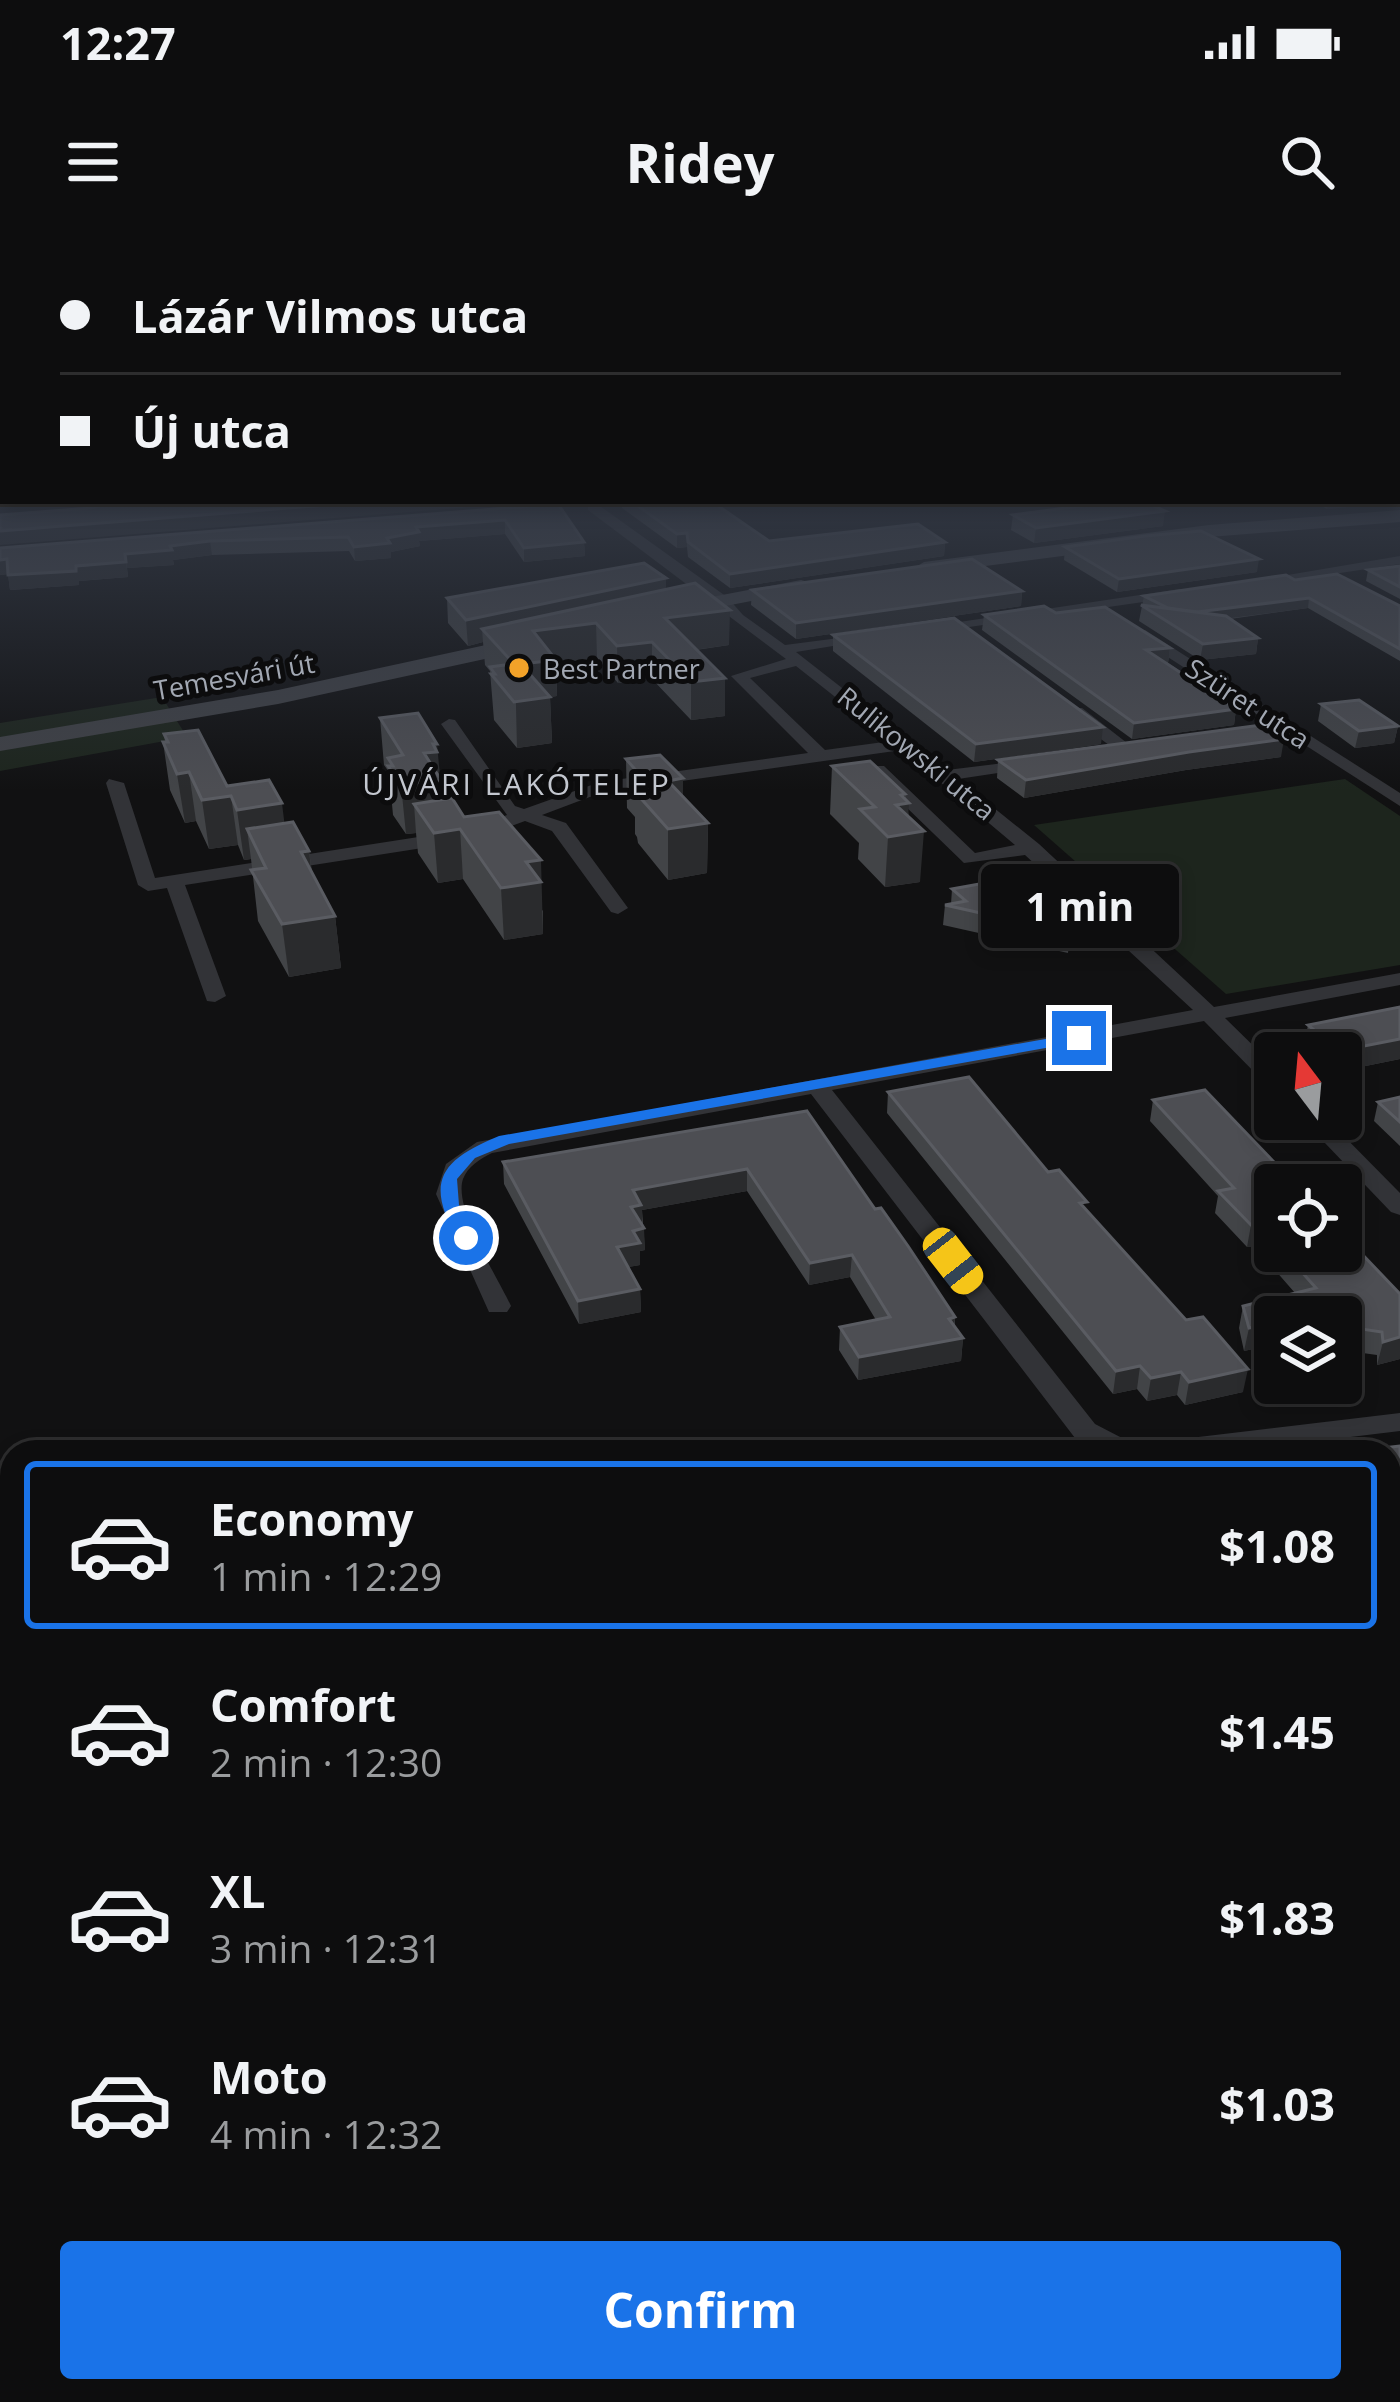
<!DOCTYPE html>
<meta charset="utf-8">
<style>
:root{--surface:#0d0d0e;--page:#161617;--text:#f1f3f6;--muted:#9a9c9e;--line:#2d2d2e;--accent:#1a73e8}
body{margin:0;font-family:"Open Sans",sans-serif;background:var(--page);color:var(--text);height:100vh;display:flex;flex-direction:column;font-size:45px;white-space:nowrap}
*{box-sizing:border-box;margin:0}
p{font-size:39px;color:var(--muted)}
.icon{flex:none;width:66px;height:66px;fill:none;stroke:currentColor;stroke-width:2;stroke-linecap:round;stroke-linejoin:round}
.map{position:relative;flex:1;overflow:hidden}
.sheet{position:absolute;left:0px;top:1200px;width:1401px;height:963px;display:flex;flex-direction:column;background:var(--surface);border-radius:36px 36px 0 0;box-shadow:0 6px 18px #0003,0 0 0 3px var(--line)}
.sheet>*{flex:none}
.banner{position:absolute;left:0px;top:0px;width:1401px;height:264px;box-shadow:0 6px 18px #0003,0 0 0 3px var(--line);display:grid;align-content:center;height:264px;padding:0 60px;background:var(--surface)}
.needle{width:78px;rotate:344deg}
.fabs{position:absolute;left:1254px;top:792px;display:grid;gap:24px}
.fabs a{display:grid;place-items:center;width:108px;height:108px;border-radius:12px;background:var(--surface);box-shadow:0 6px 18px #0003,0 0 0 3px var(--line);font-size:60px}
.end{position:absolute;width:54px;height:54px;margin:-27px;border:15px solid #1a73e8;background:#fff;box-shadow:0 0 0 6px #fff}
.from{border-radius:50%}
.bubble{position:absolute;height:84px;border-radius:12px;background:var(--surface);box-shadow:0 6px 18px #0003,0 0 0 3px var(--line);font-size:39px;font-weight:700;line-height:84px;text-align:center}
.car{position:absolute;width:36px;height:72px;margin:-36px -18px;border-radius:15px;box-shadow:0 0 9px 3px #0007;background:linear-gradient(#f5c518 24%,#345 0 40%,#f5c518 0 76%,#345 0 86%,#f5c518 0)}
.banner b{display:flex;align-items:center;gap:42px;height:114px;font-size:45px}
.banner b+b{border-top:3px solid var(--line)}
.banner i{width:30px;height:30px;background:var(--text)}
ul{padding:21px 0 0;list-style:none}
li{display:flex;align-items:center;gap:36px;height:168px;margin:0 24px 18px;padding:0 36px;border:6px solid transparent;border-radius:12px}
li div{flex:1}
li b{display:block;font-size:45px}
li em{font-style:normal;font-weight:700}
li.on{border-color:var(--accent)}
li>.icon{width:108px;height:108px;stroke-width:1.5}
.primary-button{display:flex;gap:24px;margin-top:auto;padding:24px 60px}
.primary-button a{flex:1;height:138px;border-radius:12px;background:var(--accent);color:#fff;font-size:48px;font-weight:700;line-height:138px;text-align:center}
.status{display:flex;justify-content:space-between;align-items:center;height:84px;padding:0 60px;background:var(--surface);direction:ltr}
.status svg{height:33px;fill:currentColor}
header{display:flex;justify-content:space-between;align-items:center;height:156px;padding:0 60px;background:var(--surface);font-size:54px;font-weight:700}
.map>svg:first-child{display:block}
</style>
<div class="status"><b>12:27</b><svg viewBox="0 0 49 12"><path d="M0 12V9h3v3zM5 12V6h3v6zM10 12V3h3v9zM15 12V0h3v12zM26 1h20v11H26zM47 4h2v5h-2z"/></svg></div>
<header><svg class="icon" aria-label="menu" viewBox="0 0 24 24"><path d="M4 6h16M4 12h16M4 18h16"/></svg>Ridey<svg class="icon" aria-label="search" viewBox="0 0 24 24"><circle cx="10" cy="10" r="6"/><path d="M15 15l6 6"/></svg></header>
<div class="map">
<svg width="1400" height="2162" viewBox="0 0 1400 2162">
<rect width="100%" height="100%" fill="#111112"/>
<g fill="#1d251d">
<path d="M162,457L187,497L0,531V483Z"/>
<path d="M1345,539L1400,576V725L1226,754L1034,585Z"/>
<path d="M1400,1969V2162H0V2151L12,2149L1389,2151V1970Z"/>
</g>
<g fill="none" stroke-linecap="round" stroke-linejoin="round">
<g fill="#323337" fill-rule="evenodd">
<path d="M588,261H600V266L727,357L743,375L785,405L870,394V400L796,412L947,530L1037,519V527L1031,528L958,539L1039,604L1214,767L1400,733V745L1225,778L1275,827V847L1267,845L1204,781L832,850L1095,1184L1122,1198L1148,1203L1400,1173V1191L1227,1212H1102L1075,1198L811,854L492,913C480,919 468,926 463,939C453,968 498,1038 511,1066L507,1072H489L436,954L446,924L477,902L1193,770L1025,615L964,623L872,534V526H884L975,613L1015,605L902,510L603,552L542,575L566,583L628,668L618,674L611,672L552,591L525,581L474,600L185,645L226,756L215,762L207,761L167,648L148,651L138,645L106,543L109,539L124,543L155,638L470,589L507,575L441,484L449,479L455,480L515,566L524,569L600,542L808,513L731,436L786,419L588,270ZM796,426L891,501L825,510L750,438Z"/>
<path d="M1400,316V324L1254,346L1247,342Z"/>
<path d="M1180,349L1185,350V356L927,393L919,388Z"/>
<path d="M1135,390H1145L1400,553V566L1135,396Z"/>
<path d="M1070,468H1082L1136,510L1121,514L1070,476Z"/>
<path d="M1302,879H1327L1400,953V975L1391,972Z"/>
</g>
<g fill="#404247" fill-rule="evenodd">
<path d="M1400,270V282L1209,297L924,334L914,328L924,322L1209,285Z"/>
<path d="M801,340L808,342V350L664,378L653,372L664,366Z"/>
<path d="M537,394L545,396V406L278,464L0,511V497L278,450Z"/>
</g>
</g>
<g fill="#424447">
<path d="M622,261H711L769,301L945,302L944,316L730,348L688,317L687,307L677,308L622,268Z"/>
<path d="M1312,261H1398L1327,269Z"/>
<path d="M558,264L584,302L585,316L524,322L505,294L419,301L420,306L391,312V318L355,321L349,311L212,315L173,320L174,325L127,328L128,337L79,341V345L10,350L8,334L0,335V308Z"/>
<path d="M1013,275L1163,286L1034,303L1011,290Z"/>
<path d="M1065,307L1257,332L1117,352L1064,320Z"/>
<path d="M1400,326V359L1366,341L1368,330Z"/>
<path d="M666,338V349L729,405L696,410L725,438V476L691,480L652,439L618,443L597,418L556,424L557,456L550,457L552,503L517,508L494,480L490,431L485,425L483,402L468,406L448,383L447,358Z"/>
<path d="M1295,340L1400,366V421L1308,368L1230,379L1258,398L1256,414L1200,420L1139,381L1144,356Z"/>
<path d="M752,350L1022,351L1021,366L796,399L751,365Z"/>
<path d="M1056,373L1170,408L1168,423L1236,469L1234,485L1132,499L982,390L984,375Z"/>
<path d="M833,395L1101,504L974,522L833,411Z"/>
<path d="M1321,464L1398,486L1394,503L1355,508L1318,481Z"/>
<path d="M380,478L439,537L442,559L464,577L543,671V694L504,700L463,639L438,643L418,613L416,593L406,594L393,575L389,532L384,525Z"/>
<path d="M164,494L227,546L285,583L309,611L312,632L335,676L341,728L289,737L258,681L251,619L244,620L238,605L209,609L196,581L185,583L170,550L163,502H165Z"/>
<path d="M1281,517L1186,530L1024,558L997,538L998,520Z"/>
<path d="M626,519L683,538V556L708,583L707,633L668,640L638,603L637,597L635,594V577L627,568Z"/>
<path d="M832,526L905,554L920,642L885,647L858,619L859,603L830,574Z"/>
<path d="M952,649L1004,655L1070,693L1068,713L943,685L945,665L951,664Z"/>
<path d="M1400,767V819L1341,831V813H1313L1304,806L1308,785Z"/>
<path d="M888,852L1048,932L1086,969L1243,1152L1185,1165L1177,1155L1147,1161L1137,1149L1113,1154L887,873Z"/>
<path d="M1400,857V906L1374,881L1378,862Z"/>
<path d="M1153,860L1275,945V1011H1341L1400,1054V1119L1377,1125V1115L1341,1110V1077H1275V1104L1244,1111L1239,1088L1243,1066L1295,1053L1254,1006L1247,1007L1215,973L1218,956L1150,881Z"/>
<path d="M807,871L875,969L955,1077V1087L963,1098L961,1121L858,1140L839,1110L840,1087L876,1080L850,1037L809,1045L747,951L642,970L645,1010L640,1011V1025L628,1027L640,1049L641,1072L579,1084L504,944L503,922Z"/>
<path d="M1400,1206V1277L1389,1262V1212H1374V1209Z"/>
</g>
<g fill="#2a2b2d">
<path d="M1398,249H1400V263L1327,269L1328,261H1398Z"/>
<path d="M377,261H545L0,305V291Z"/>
<path d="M1165,271L1163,286L1034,303L1036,288Z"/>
<path d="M505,280V294L419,301L420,306L391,312V318L355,321L354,307L387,298L416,287Z"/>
<path d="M687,293V307L677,308V294Z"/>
<path d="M210,301L212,315L173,320L174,325L127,328L125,314Z"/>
<path d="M584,302L585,316L524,322V308Z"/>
<path d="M945,302L944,316L730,348V334Z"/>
<path d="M7,319L10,334L0,335V320Z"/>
<path d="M1259,319L1257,332L1117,352L1119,339Z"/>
<path d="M126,322L128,337L79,341V345L10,350L8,335Z"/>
<path d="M666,338V362L596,383L597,418L556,424L557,456L550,457L552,503L517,508L515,425L482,389L483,402L468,406L466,380Z"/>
<path d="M1022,351L1021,366L796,399V383Z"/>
<path d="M1309,358L1308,368L1177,385L1179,375Z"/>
<path d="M730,370L729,405L665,414V378Z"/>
<path d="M1258,398L1256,414L1200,420L1203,404Z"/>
<path d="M652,402V439L618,443L617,406Z"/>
<path d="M1170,408L1168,423L1146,410Z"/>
<path d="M725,438V476L691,480V442Z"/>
<path d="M1236,469L1234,485L1132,499L1134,483Z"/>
<path d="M1398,486L1394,503L1355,508L1359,491Z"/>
<path d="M1103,487L1101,504L974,522L976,504Z"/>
<path d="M1284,499L1281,517L1186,530L1024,558L1026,540L1189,512Z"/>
<path d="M433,504H437L445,588L414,564L416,593L406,594L401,545Z"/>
<path d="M189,532L196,581L185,583L177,534Z"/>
<path d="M683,538V587L708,583L707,633L668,640V541Z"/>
<path d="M905,554V564L909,563L907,594L924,591L920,642L885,647L888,597L896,565L901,555Z"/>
<path d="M231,556L238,605L209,609L202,560Z"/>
<path d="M282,563L288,613L247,589L251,619L244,620L237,570Z"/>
<path d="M460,589L463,639L438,643L434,593Z"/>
<path d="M309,611L315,662L301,612Z"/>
<path d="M541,620L543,694L504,700L501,648L526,622Z"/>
<path d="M335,676L341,728L289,737L282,684Z"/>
<path d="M1400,799V819L1341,831V813L1339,811Z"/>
<path d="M747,929V951L642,970V987L631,967L633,950Z"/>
<path d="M1259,984L1254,1006L1247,1007L1251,985Z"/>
<path d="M644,988L645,1010L640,1011V1025L618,1029L617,1007L633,991Z"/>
<path d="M852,1015L850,1037L809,1045L810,1023Z"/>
<path d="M640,1049L641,1072L579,1084L578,1061Z"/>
<path d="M955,1077L953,1100L963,1098L961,1121L858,1140L859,1117Z"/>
<path d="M1275,1083V1104L1244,1111L1249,1088Z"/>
<path d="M1400,1097V1119L1377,1125L1383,1102Z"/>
<path d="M1140,1126L1137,1149L1113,1154L1116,1131Z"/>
<path d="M1248,1129L1243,1152L1185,1165L1189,1142Z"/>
<path d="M1181,1132L1177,1155L1147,1161L1151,1138Z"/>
</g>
<g fill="#4d4e53" stroke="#5a5c62" stroke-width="3">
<path d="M110,261H141V264L189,261H377L0,291V275L91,268L110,263Z"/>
<path d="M631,261H711L769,301L918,284L945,302L730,334L688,302L687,293L677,294Z"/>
<path d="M1118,261H1143L1165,271L1036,288L1013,275Z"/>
<path d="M558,264L584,302L524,308L505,280L416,287L419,292L387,298L390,303L354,307L348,297L210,301L170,306L172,310L125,314L126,322L76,326V331L8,335L7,319L0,320V308Z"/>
<path d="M1201,291L1259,319L1119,339L1065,307L1145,296Z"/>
<path d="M972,319L1022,351L796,383L752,350Z"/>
<path d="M644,323L666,338L466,380L447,358Z"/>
<path d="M1400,326V347L1368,330Z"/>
<path d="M1337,334L1400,366V409L1309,358L1197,372L1168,368L1144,356L1286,335L1295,340Z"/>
<path d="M695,343L730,370L665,378L725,438L691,442L652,402L617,406L596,383L533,391L556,420L521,424H514L482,389Z"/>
<path d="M1141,365L1226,376L1258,398L1203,404Z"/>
<path d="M1044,366L1056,373L1105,367L1170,408L1146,410L1236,469L1134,483L984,375Z"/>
<path d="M954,378L1103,487L976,504L833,395Z"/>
<path d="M520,423L550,457L514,462L491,434H495L490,427Z"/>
<path d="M1359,460L1398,486L1359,491L1321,464Z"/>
<path d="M418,473L437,504H433L437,512L424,513L441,540L401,545L388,526H393L388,518L403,515L380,478Z"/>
<path d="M1261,485L1284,499L1189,512L1026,540L998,520Z"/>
<path d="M198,490L227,546L269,540L282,563L237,570L231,556L202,560L189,532L177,534L163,502H168L164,494Z"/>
<path d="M660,515L683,538L668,541L708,583L668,589L637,554L641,553L634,545L647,543L626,519Z"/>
<path d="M870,521L905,554L901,555L909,563L896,565L924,591L888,597L860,569L875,567L832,526Z"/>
<path d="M452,558L464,577L499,572L541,620L526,622L541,642L501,648L460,589L434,593L414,564Z"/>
<path d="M293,582L309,611L301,612L335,676L282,684L251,630L266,628L247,589Z"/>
<path d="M990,642L1004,655L1025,651L1070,693L945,665L966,661L952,649Z"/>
<path d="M1400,767V799L1339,811L1308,785Z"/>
<path d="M969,837L1048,932L1059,930L1087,962L1080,963L1186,1080L1203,1077L1248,1129L1189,1142L1181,1132L1151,1138L1140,1126L1116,1131L888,852Z"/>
<path d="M1205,850L1296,945H1275V1002L1259,984L1251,985L1218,951L1234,948L1153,860Z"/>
<path d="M1400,857V882L1378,862Z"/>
<path d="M807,871L875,969L881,968L908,1006L955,1077L949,1079L963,1098L859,1117L840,1087L890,1077L852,1015L810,1023L747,929L633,950L641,965L631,967L644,988L633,991L640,1003L617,1007L640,1049L578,1061L503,922Z"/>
<path d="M1341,992L1400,1054V1097L1383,1102L1382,1092L1341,1086V1077H1311L1310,1075L1275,1077V1083L1249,1088L1243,1066L1316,1048L1283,1011H1341Z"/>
<path d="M1400,1206V1245L1389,1230V1212H1376L1374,1209Z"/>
</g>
<linearGradient id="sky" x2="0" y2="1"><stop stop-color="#09090a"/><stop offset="0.45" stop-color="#323844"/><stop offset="1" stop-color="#323844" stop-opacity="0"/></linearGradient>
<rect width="1400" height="551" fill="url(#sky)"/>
<path fill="#1a73e8" d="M1079,793L1087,798L1085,801L509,904L475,918L457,939L459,965L475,998L472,1002H459C425,943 438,921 499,896Z"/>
<circle fill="#f2a229" stroke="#0c0c0d" stroke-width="4.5" cx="519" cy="428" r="12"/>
<g text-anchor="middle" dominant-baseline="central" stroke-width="10" stroke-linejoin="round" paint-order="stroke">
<g font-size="27" fill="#a2a8b3" stroke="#0c0c0d" text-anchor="start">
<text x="543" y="428">Best Partner</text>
</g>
<g font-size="27" fill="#a2a8b3" stroke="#0c0c0d">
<text transform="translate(234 436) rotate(-10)">Temesvári út</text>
<text transform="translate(1248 463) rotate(33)">Szüret utca</text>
<text transform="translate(917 513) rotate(39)">Rulikowski utca</text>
</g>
<g font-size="30" letter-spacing="3" fill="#c3c7cf" stroke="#0c0c0d">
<text x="517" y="543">ÚJVÁRI LAKÓTELEP</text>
</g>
</g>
</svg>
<div class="fabs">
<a><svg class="needle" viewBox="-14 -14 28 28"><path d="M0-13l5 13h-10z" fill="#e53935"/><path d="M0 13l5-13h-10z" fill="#9a9c9e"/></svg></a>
<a><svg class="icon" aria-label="locate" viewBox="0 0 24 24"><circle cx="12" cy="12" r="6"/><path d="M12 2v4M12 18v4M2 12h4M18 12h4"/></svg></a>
<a><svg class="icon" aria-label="layers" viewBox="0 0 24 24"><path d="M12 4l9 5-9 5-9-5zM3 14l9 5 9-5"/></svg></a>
</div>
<i class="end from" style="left:466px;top:998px"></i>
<i class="end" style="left:1079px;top:798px"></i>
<div class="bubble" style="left:981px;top:624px;width:198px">1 min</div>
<i class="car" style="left:953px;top:1021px;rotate:142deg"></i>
<div class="banner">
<b><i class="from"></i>Lázár Vilmos utca</b>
<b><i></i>Új utca</b>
</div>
<section class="sheet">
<ul>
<li class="on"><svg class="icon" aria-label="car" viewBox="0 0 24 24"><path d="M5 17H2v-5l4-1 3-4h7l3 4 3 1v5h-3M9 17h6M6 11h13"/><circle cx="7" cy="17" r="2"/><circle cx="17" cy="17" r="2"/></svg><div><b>Economy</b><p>1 min · 12:29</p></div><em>$1.08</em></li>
<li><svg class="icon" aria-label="car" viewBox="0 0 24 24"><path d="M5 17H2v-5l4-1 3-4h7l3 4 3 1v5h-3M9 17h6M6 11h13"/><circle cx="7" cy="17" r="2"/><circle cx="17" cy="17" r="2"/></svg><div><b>Comfort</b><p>2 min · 12:30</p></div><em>$1.45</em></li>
<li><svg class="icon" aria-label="car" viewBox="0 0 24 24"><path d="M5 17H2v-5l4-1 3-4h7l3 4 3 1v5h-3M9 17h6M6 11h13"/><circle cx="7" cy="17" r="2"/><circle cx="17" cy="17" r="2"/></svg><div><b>XL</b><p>3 min · 12:31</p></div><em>$1.83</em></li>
<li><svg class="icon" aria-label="car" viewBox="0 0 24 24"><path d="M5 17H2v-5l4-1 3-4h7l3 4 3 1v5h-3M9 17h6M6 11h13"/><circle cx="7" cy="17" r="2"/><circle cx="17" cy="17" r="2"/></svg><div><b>Moto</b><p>4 min · 12:32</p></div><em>$1.03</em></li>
</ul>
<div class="primary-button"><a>Confirm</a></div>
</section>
</div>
